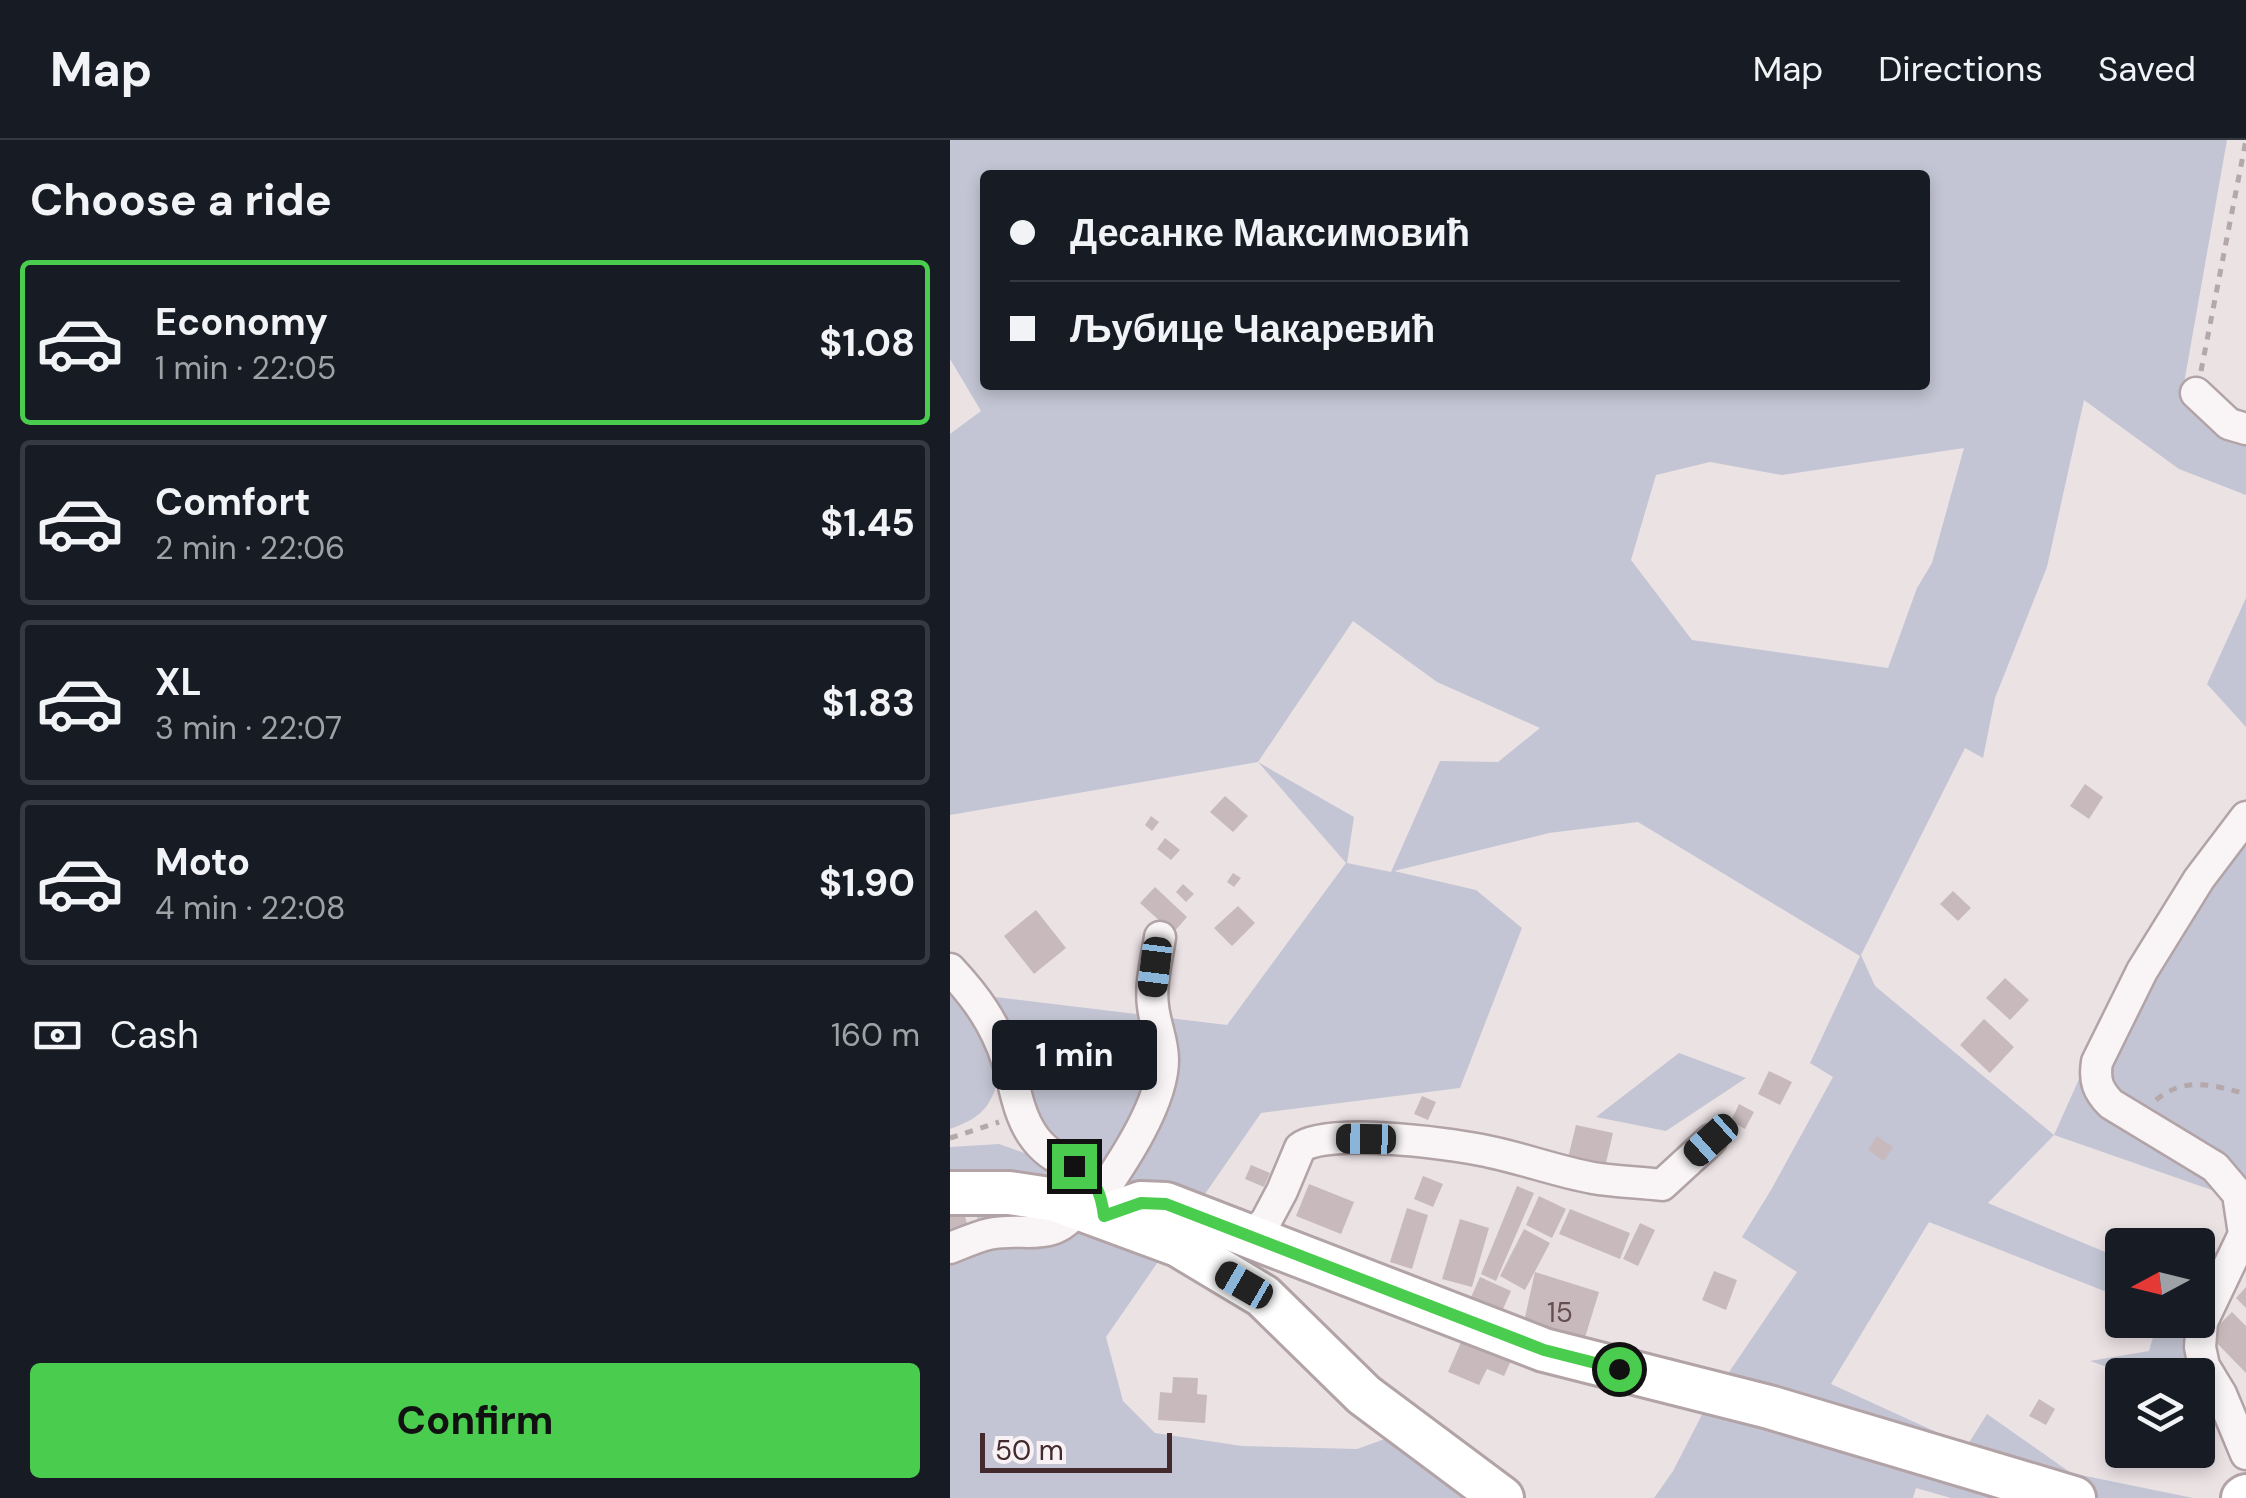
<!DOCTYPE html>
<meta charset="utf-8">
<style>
:root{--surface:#171b24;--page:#20242c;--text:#f1f3f6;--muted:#9ea1a6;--line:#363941;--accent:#4acd4e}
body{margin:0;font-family:"DM Sans",sans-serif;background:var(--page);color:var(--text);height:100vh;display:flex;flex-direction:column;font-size:38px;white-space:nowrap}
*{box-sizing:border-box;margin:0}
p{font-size:32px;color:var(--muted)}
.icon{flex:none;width:55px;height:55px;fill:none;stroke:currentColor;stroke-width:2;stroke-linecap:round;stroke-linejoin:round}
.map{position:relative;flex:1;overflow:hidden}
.details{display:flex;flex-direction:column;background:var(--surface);width:950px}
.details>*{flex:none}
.top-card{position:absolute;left:30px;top:30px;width:950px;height:220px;border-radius:10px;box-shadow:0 5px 15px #0003;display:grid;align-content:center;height:220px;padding:0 30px;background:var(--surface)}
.needle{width:65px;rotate:263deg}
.tools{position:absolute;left:1155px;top:1088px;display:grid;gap:20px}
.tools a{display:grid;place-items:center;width:110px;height:110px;border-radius:10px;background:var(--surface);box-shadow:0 5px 15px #0003;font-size:50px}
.scale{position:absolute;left:30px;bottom:25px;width:192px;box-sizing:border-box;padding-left:10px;border:5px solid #432a2f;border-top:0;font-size:28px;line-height:35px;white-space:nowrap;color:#432a2f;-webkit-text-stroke:8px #f8f2f4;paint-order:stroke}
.end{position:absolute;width:45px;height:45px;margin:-22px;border:12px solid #4acd4e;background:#111;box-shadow:0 0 0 5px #111}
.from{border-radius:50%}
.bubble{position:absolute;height:70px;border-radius:10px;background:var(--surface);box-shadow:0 5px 15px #0003;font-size:32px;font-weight:700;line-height:70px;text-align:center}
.car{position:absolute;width:30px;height:60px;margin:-30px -15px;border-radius:12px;box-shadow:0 0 8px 2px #0007;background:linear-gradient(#222 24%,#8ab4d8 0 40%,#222 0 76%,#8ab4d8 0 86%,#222 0)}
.top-card b{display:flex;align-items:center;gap:35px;height:95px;font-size:38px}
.top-card b+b{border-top:2px solid var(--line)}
.top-card i{width:25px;height:25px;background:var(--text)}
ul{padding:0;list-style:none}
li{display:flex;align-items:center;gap:30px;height:165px;margin:0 20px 15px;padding:0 10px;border:5px solid var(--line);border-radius:10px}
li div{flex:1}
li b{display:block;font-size:38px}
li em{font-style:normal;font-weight:700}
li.on{border-color:var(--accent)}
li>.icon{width:90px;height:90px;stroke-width:1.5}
h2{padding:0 30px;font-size:45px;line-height:120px}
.pay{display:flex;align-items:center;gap:25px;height:110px;padding:0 30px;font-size:38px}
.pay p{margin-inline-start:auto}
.action{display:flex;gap:20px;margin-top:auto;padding:20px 30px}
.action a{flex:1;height:115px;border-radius:10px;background:var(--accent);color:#111;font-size:40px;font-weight:700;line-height:115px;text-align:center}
header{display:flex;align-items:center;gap:60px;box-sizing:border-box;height:140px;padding:0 50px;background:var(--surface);border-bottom:2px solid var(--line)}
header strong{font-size:48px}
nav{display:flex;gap:55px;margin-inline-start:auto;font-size:35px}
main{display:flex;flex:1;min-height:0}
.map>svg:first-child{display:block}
</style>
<header>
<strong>Map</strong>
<nav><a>Map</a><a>Directions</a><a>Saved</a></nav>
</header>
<main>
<section class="details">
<h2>Choose a ride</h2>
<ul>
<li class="on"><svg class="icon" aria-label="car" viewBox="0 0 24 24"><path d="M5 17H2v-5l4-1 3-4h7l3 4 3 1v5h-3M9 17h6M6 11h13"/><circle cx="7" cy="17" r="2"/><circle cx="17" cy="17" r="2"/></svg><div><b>Economy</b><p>1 min · 22:05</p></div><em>$1.08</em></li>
<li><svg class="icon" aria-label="car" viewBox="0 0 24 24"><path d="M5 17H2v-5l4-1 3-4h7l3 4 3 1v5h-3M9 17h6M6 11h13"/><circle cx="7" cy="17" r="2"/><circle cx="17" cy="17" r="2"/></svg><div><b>Comfort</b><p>2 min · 22:06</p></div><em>$1.45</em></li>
<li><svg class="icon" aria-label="car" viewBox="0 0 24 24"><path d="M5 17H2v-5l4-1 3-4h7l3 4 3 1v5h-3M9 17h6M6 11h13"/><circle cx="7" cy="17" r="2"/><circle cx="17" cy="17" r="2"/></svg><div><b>XL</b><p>3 min · 22:07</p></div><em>$1.83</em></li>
<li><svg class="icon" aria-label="car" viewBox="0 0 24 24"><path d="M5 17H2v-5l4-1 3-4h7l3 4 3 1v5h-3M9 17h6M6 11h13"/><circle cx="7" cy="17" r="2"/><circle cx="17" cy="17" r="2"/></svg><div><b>Moto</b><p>4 min · 22:08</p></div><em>$1.90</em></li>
</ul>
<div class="pay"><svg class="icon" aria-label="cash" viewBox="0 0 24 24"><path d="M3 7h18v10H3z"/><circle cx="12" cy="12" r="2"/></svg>Cash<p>160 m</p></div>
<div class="action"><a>Confirm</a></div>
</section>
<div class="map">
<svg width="1296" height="1358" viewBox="0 0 1296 1358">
<rect width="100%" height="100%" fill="#ebe2e4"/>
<g fill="#c4c5d4" fill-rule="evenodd">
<path d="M0,0H1277L1233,249L1296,271V355L1229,329L1134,260L1097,427L1045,558L1033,618L1015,608L911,815L925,846L1104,995L1167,854L1228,744L1296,694V1062L1104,995L1038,1063L1172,1119V1158L979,1082L881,1244L1017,1306L1037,1274L1121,1333L1243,1358H1001L966,1348L963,1358H704L723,1331L758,1263L847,1132L792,1097L821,1050L883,937L860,923L910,816L688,682L599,693L444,731L526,750L572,788L510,948L311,973L156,1197L173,1261L205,1293L292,1306L407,1309L443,1296L514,1358H0V1113L30,1091L24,1064L0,1048V1007L49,1004L109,1025L45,857L277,885L396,723L308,622L0,675V294L31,271L0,219ZM35,35H975V245H35ZM1014,308L982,423L967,448L938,528L742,500L681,420L706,335L760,322L832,335ZM403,481L487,542L590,588L548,622L490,621L441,732L397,723L404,677L308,622Z"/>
<path d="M1296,458V587L1257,544Z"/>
<path d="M0,839L52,927C42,963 37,976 0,989Z"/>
<path d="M729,913L796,938L716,991L646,977Z"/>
<path d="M1296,1081L1240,1211L1261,1263L1248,1258V1235H1180L1140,1221L1199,1211L1208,1180H1248V1130Z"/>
</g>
<g fill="#c8babc">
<path d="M1135,644L1153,657L1139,679L1120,666Z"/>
<path d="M275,656L298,676L283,692L260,672Z"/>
<path d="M201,676L209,682L202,691L195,685Z"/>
<path d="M215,698L230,710L221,720L207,709Z"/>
<path d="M283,733L291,738L284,747L277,742Z"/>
<path d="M233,744L244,754L236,762L226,752Z"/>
<path d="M205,747L237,777L223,793L190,763Z"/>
<path d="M1003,751L1021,768L1008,781L990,764Z"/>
<path d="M288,766L305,783L282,806L264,788Z"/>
<path d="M86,770L116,808L84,834L54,796Z"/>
<path d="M1055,838L1079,860L1060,880L1036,858Z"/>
<path d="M1034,879L1064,907L1040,933L1010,905Z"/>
<path d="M819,931L842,942L830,965L808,954Z"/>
<path d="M472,956L486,962L478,980L464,974Z"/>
<path d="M789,964L804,972L795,989L781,981Z"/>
<path d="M626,985L663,993L655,1027L618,1018Z"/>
<path d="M927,996L943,1007L934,1021L918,1010Z"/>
<path d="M301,1025L320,1033L314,1047L295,1039Z"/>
<path d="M473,1036L493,1044L483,1067L464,1059Z"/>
<path d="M359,1044L404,1062L391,1094L346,1076Z"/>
<path d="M567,1046L584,1053L546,1141L531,1134Z"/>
<path d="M589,1056L616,1069L602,1098L576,1085Z"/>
<path d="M457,1068L478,1075L462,1129L440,1122Z"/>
<path d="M620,1069L680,1093L670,1119L609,1094Z"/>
<path d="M14,1072L19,1092L0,1096V1075Z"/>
<path d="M510,1079L539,1088L522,1147L492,1139Z"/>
<path d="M690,1083L705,1090L688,1126L673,1119Z"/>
<path d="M574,1089L600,1103L575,1150L550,1136Z"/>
<path d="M764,1131L787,1140L776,1170L752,1160Z"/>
<path d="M585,1132L649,1152L633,1204L573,1186Z"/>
<path d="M530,1137L561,1151L549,1178L518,1164Z"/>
<path d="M1296,1147V1168L1286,1158Z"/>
<path d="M1282,1172L1296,1186V1233L1259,1195Z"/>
<path d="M515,1193L564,1214L554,1236L537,1229L529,1245L498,1232Z"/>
<path d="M223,1237L248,1238L247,1254L257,1255L255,1283L208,1280L210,1252L222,1253Z"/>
<path d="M1089,1259L1105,1269L1096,1285L1079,1276Z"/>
</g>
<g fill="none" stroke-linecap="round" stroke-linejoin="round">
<defs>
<g id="street">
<path d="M1246,253L1279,284L1296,289"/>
<path d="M1296,677L1249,739L1192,831L1147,922C1144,941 1148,951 1161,964L1265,1027L1288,1054L1294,1094L1252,1182L1250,1207L1254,1226L1271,1254L1296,1314"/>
<path d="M0,829C26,857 45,883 57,920C65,945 67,971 82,994C109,1035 146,1015 154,1076"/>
<path d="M151,1054C174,1020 213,962 213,920C213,901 205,885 203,866C200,844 207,819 210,797"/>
<path d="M301,1096L316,1081L332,1051L350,1008C375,987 497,1003 531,1010C569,1017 605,1031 643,1038C665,1042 689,1042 712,1045L761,1000"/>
<path d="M0,1108C13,1103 26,1097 39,1094C76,1086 102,1105 129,1067"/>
</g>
<g id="secondary">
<path d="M0,1053H59L106,1060L228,1105L313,1156L414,1255L552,1358"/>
<path d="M154,1076L191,1063L216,1064L594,1210L819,1267L1124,1358"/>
<path d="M1293,1358L1296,1356"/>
</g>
</defs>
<use href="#street" stroke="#b2a3a6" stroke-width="35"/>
<use href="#secondary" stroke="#b2a3a6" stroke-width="48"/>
<g stroke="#b4a8aa" stroke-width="5" stroke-dasharray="8 8" stroke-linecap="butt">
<path d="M1251,231L1296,0"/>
<path d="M1206,960C1235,936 1263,945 1296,954"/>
<path d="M0,998L49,982"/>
</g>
<use href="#street" stroke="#f9f5f6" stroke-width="30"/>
<use href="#secondary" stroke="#fff" stroke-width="42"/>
</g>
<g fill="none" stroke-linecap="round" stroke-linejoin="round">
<path stroke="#4acd4e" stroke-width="12" d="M124,1026C145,1040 151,1051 154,1076L191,1063L216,1064L594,1210L669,1229"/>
</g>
<g text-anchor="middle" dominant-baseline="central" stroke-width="10" stroke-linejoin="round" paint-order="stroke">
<g font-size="28" fill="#644e52">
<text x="610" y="1172">15</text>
</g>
</g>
</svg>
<div class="tools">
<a><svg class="needle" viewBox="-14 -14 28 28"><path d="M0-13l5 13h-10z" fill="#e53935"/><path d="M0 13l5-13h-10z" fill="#9ea1a6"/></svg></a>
<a><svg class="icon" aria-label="layers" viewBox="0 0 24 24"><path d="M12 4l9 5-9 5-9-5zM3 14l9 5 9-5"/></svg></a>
</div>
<div class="scale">50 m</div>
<i class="end from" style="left:669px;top:1229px"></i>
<i class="end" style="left:124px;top:1026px"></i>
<div class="bubble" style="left:42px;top:880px;width:165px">1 min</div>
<i class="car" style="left:205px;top:827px;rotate:187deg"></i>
<i class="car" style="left:416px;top:999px;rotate:271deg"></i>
<i class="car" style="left:761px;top:1000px;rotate:228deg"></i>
<i class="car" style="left:294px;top:1145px;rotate:300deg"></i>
<div class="top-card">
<b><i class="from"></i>Десанке Максимовић</b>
<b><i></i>Љубице Чакаревић</b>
</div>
</div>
</main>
